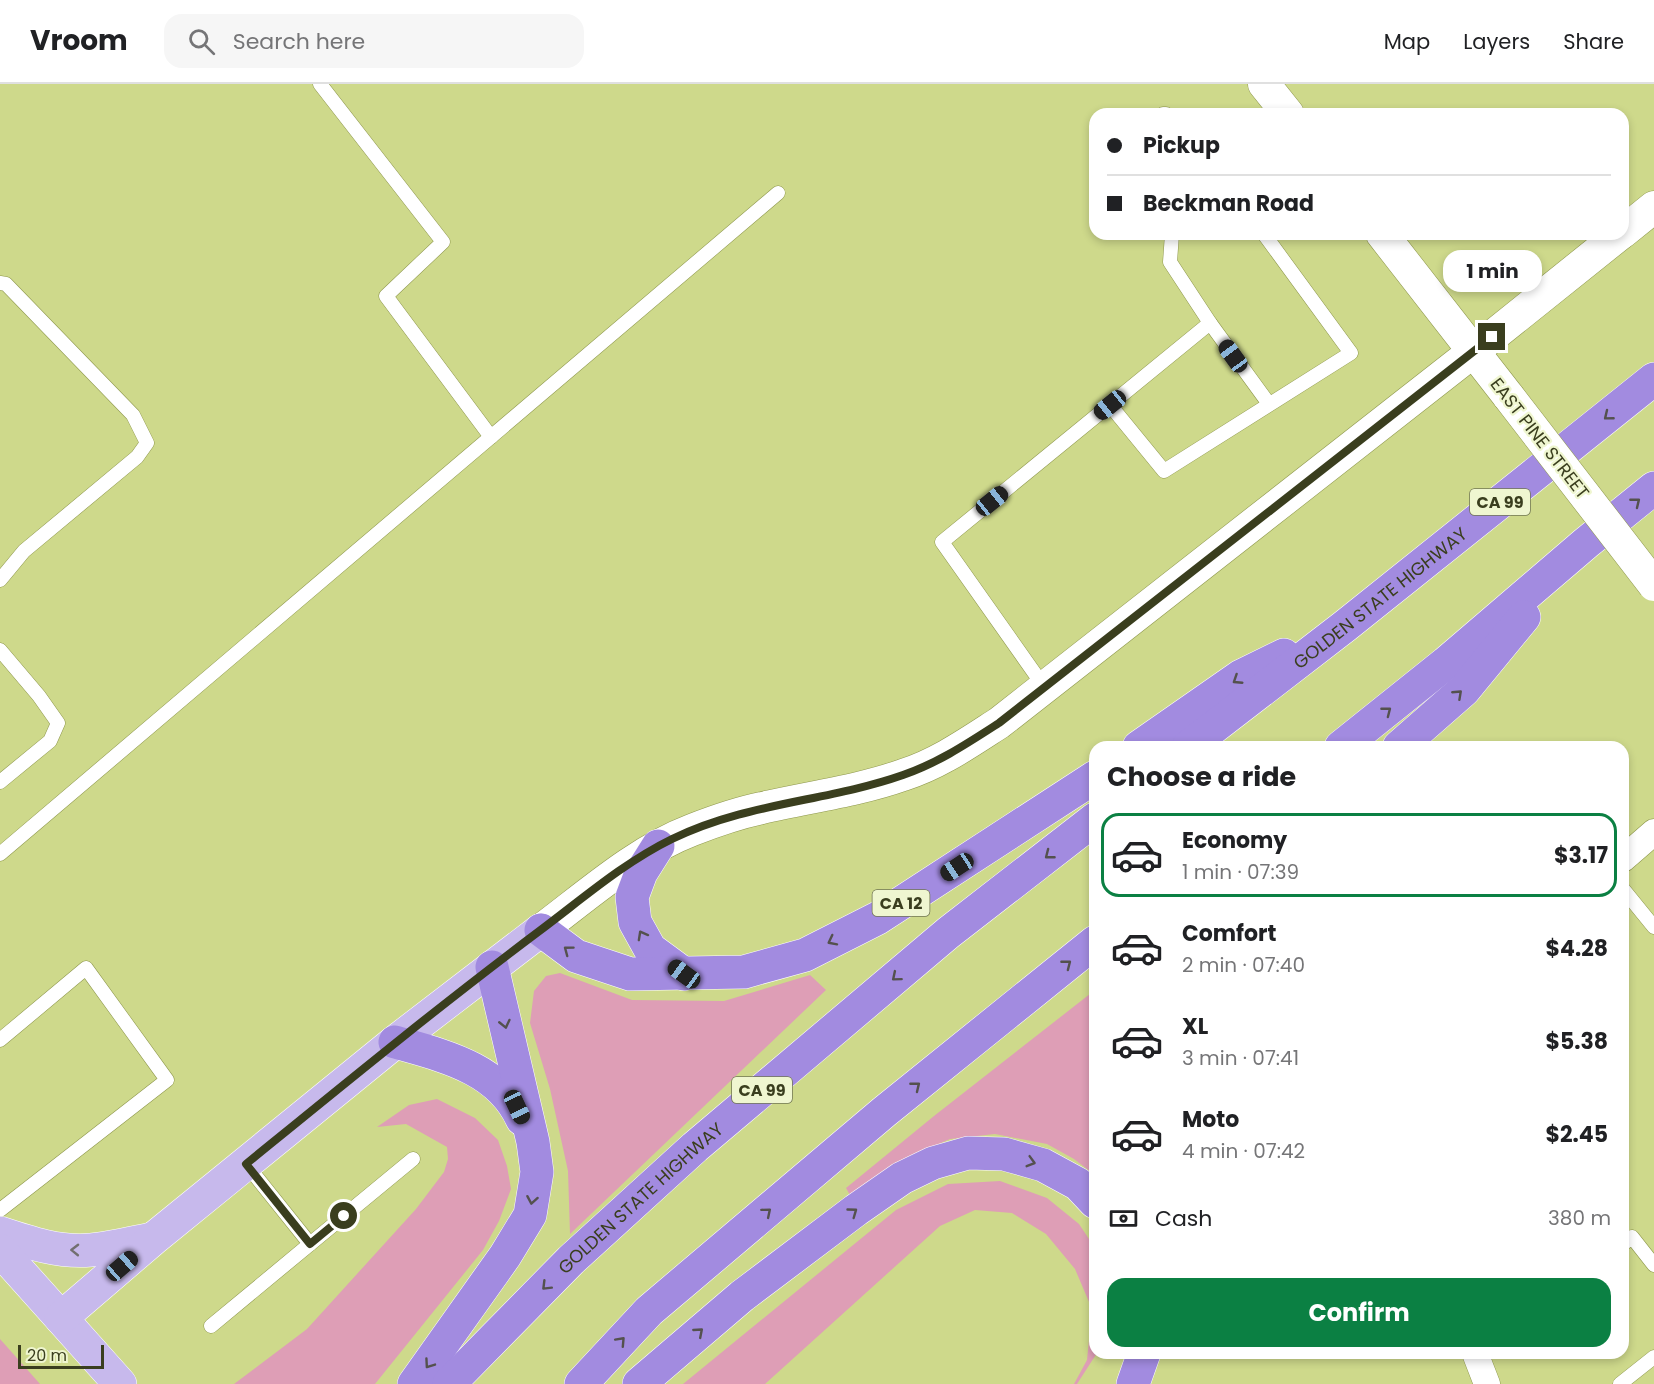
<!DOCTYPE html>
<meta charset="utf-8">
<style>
:root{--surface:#fff;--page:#f6f6f6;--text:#202124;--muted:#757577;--line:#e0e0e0;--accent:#0b8043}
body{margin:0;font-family:Poppins,sans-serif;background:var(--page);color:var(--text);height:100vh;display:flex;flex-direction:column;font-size:22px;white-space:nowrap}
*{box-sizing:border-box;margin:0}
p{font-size:20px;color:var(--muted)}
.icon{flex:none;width:33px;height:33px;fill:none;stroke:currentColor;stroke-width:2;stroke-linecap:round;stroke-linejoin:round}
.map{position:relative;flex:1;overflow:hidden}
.sheet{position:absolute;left:1089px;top:657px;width:540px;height:618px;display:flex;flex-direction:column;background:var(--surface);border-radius:18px;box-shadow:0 3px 9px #0003}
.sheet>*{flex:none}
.banner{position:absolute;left:1089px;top:24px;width:540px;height:132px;border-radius:18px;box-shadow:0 3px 9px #0003;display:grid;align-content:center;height:132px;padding:0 18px;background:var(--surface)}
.scale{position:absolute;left:18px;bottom:15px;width:86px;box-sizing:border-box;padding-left:6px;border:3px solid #3a3e1e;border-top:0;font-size:16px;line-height:21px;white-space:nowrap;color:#3a3e1e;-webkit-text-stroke:4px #eff6d0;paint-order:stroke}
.end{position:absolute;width:27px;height:27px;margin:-14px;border:8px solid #3a3e1e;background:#fff;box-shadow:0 0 0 3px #fff}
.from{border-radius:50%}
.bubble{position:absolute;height:42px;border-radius:18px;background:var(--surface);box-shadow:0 3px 9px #0003;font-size:20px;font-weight:700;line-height:42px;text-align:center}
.car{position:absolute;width:18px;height:36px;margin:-18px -9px;border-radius:8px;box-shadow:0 0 4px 2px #0007;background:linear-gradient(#222 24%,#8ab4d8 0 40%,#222 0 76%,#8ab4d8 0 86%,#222 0)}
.banner b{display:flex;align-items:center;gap:21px;height:57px;font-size:22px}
.banner b+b{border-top:2px solid var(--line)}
.banner i{width:15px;height:15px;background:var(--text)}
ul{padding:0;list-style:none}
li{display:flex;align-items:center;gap:18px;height:84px;margin:0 12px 9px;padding:0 6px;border:3px solid transparent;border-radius:18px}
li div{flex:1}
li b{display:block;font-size:22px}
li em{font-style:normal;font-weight:700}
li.current{border-color:var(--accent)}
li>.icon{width:54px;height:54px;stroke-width:1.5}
h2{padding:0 18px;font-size:27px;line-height:72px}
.pay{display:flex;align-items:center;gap:15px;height:66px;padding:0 18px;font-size:22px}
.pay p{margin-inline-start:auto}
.button{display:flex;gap:12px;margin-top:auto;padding:12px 18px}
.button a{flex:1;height:69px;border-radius:18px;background:var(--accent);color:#fff;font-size:24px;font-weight:700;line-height:69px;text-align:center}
header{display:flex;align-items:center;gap:36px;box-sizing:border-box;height:84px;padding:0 30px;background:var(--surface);border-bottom:2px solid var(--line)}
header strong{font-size:28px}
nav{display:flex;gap:33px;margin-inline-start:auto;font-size:21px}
.search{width:420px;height:54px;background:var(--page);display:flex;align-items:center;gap:15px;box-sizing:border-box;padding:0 21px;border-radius:18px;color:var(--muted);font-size:22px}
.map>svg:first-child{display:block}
</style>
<header>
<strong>Vroom</strong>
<div class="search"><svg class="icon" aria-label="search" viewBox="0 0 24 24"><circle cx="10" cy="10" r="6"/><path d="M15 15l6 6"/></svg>Search here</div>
<nav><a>Map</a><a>Layers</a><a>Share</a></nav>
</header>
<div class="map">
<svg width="1654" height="1300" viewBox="0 0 1654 1300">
<rect width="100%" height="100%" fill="#ced98b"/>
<g fill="#de9eb6">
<path d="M560,889L632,916L724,917L810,891L826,906L570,1150L568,1087L550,1005L530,939L534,907L546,892Z"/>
<path d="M1095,906V1091L1074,1075L1047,1060L995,1050L950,1055L896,1079L851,1113L846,1104L934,1032Z"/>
<path d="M437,1015L475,1034L498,1056L507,1082L511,1105L499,1137L483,1166L375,1300H234L307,1245L416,1125L444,1088L448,1075L447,1063L406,1040L377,1043L409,1021Z"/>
<path d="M1000,1097L1047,1114L1079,1140L1095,1164V1269H1097L1077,1300H1074L1087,1276L1092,1225L1075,1185L1046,1150L1012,1129L975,1126L940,1142L765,1300H683L896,1126L948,1100Z"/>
<path d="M0,1255L40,1300H0Z"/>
</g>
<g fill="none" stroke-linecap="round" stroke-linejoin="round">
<defs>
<g id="service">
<path d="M320,0L443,158L386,212L491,353"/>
<path d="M1163,30H1166"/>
<path d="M0,199L6,200L133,331L147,359L137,373L24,467L0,496"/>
<path d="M1210,239L1269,320"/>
<path d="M1110,321L1164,387L1351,269L1264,150"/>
<path d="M0,566L39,612L58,639L50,657L0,698"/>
<path d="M1045,604L942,458L1210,239L1170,178L1172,150"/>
<path d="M0,770L778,109"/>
<path d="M1623,805L1654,843"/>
<path d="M0,956L86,884L167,996L0,1126"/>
<path d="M310,1160L413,1075"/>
<path d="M1623,1160L1632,1153L1654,1181"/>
<path d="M211,1242L310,1160L246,1080"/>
<path d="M1620,1300L1654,1273"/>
</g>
<g id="minor">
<path d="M1623,775L1654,748"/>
<path d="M1475,1269L1487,1300"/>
</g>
<g id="tertiary">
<path d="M1264,0L1288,30"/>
<path d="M1623,148L1654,123"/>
<path d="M1382,150L1509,313"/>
<path d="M541,846C589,810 637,767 692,746C715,737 738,729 762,724C809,713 858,707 903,691C938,680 968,659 999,639L1474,267L1620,150"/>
</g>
<g id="primary">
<path d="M0,1149C30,1159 60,1169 91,1166C111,1164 132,1159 152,1155"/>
<path d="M0,1166L120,1300"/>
<path d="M61,1234L153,1155L395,958L541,846"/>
</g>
<g id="motorway">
<path d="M1139,663L1241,592L1284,571"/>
<path id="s1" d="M1188,663L1345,542L1654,295"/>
<path d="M1341,663L1446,579L1586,459L1654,404"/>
<path d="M1399,663L1464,606L1524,533"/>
<path d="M658,762L641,789L632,813L635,838L650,865L684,890"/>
<path d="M541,846L576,872L630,890L744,888L805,871L878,834L1095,693"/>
<path d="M395,958C444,972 499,984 522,1035"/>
<path d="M414,1300L505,1172L530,1131L537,1088L533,1058L492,883"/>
<path id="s2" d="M449,1300L571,1176L695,1063L948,849L1095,735"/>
<path d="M581,1300L649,1227L884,1028L1095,858"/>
<path d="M639,1300L742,1212L856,1126L902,1094L933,1079L968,1069L1004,1070L1043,1081L1078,1100L1095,1118"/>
<path d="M1133,1300L1144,1269"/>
</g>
</defs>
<use href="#service" stroke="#8e974c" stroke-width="15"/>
<use href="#minor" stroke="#8e974c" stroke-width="27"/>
<use href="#tertiary" stroke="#8e974c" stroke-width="33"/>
<use href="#primary" stroke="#fff" stroke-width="34"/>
<use href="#motorway" stroke="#fff" stroke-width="34"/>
<use href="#service" stroke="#fff" stroke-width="14"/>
<use href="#minor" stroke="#fff" stroke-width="26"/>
<use href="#tertiary" stroke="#fff" stroke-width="32"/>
<use href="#primary" stroke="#c7b9ec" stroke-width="33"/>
<use href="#motorway" stroke="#a28be0" stroke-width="33"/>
<defs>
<path id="tertiary-bridge" d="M1509,313L1654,501"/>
</defs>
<use href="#tertiary-bridge" stroke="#8e974c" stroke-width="33" stroke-linecap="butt"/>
<use href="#tertiary-bridge" stroke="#fff" stroke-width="32"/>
</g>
<defs><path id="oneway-chevron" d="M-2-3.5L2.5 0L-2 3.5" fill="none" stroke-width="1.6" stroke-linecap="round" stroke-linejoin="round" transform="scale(1.5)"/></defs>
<g stroke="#54514e">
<use href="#oneway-chevron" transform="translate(1608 332) rotate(141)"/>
<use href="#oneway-chevron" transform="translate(1636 418) rotate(-39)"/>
<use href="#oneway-chevron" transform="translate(1237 596) rotate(147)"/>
<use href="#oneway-chevron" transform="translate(1458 610) rotate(-43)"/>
<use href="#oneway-chevron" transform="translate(1387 627) rotate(-38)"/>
<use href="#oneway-chevron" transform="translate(1049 771) rotate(142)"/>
<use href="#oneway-chevron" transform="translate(642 851) rotate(-119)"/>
<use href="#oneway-chevron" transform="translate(832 857) rotate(153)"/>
<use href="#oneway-chevron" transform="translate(568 866) rotate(-143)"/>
<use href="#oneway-chevron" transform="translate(1067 880) rotate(-38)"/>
<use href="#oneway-chevron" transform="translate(896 893) rotate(140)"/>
<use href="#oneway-chevron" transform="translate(505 940) rotate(77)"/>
<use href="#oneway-chevron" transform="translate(916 1002) rotate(-39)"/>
<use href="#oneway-chevron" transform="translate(1031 1078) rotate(16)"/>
<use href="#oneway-chevron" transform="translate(532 1116) rotate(100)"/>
<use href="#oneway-chevron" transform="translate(767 1128) rotate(-40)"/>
<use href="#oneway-chevron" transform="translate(853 1128) rotate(-36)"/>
<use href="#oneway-chevron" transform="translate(546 1202) rotate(135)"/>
<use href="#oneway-chevron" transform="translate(699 1248) rotate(-41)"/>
<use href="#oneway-chevron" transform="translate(621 1257) rotate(-47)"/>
<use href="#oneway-chevron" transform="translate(429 1280) rotate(125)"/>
</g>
<use stroke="#726f70" href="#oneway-chevron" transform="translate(75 1166) rotate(-179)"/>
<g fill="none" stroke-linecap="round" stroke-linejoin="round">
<path stroke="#3a3e1e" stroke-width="8" d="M344,1132L310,1160L246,1080C343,1001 438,923 538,848C581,816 623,779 672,755C748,718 826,718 903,691C938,679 968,659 999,639L1492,253"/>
</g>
<g text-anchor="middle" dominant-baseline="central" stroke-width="4.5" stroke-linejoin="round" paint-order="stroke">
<g fill="#eff6d0" stroke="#707553" stroke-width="1.5">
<rect x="1470" y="405" width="60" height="26" rx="4.5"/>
<rect x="872.5" y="806" width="57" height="26" rx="4.5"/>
<rect x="732" y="993" width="60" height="26" rx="4.5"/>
</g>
<g font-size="16" font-weight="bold" fill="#3a3e1e">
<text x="1500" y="418">CA 99</text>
<text x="901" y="819">CA 12</text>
<text x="762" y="1006">CA 99</text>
</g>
<g font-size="18" fill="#3a3e1e" stroke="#eff6d0">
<text transform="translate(1540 354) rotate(52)">EAST PINE STREET</text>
<text stroke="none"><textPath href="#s1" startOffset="243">GOLDEN STATE HIGHWAY</textPath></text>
<text stroke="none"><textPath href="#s2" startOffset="267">GOLDEN STATE HIGHWAY</textPath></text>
</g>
</g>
</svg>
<div class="scale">20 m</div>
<i class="end from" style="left:344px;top:1132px"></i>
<i class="end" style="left:1492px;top:253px"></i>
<div class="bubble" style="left:1443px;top:166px;width:99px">1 min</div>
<i class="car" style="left:1233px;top:272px;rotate:324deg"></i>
<i class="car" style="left:1110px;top:321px;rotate:231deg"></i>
<i class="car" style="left:992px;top:417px;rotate:51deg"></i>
<i class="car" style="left:957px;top:783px;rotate:237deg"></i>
<i class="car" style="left:684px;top:890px;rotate:306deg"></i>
<i class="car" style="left:517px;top:1023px;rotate:155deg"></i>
<i class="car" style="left:122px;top:1182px;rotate:49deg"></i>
<div class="banner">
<b><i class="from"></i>Pickup</b>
<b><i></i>Beckman Road</b>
</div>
<section class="sheet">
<h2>Choose a ride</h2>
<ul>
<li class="current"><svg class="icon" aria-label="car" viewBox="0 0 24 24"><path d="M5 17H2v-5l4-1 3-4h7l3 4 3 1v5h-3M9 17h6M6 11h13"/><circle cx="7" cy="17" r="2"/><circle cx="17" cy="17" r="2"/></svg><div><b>Economy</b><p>1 min · 07:39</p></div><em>$3.17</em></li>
<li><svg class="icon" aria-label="car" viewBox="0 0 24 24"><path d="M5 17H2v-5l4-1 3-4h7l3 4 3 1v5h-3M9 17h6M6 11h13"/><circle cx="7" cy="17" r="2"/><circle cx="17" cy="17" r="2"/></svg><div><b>Comfort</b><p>2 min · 07:40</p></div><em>$4.28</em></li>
<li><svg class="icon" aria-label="car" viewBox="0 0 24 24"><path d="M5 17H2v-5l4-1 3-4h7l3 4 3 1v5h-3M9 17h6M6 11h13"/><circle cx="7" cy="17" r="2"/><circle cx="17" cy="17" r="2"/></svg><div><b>XL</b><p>3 min · 07:41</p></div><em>$5.38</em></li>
<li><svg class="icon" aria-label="car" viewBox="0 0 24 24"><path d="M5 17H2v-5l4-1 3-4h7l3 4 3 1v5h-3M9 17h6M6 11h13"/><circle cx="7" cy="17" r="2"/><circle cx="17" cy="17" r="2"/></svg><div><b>Moto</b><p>4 min · 07:42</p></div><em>$2.45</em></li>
</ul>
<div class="pay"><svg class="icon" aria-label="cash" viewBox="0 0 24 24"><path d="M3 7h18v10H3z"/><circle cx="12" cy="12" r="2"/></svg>Cash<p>380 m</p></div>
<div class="button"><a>Confirm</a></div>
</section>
</div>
